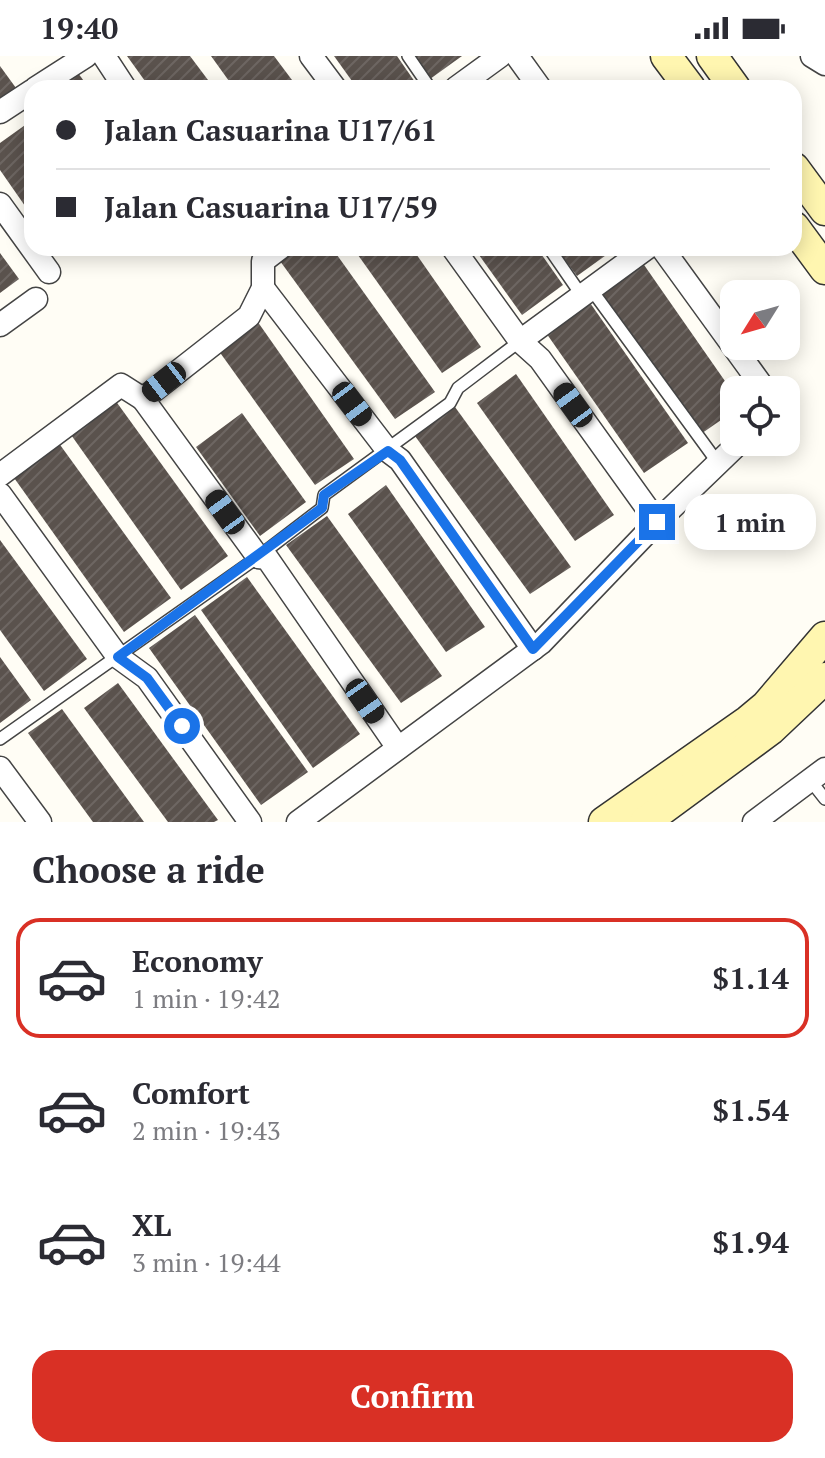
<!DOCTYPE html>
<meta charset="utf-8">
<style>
:root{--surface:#fff;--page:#f2f2f3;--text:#2b2b33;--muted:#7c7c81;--line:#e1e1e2;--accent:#d93025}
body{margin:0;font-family:"PT Serif",serif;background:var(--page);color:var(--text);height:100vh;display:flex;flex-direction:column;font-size:30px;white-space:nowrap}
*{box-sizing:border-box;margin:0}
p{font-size:26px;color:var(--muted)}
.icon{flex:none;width:44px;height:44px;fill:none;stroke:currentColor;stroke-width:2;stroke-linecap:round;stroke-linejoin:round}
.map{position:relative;height:766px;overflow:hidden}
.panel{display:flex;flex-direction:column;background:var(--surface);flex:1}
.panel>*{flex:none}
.hud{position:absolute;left:24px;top:24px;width:778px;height:176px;border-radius:24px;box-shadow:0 4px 20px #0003;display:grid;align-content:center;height:176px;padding:0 32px;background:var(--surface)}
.needle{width:52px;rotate:233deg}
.buttons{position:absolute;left:720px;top:224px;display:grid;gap:16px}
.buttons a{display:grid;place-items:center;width:80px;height:80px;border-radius:16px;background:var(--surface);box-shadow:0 4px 20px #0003;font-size:40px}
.end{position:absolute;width:36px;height:36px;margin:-18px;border:10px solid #1a73e8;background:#fff;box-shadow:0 0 0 4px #fff}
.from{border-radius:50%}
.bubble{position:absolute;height:56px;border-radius:24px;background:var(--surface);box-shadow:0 4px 20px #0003;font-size:26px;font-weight:700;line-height:56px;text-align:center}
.car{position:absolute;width:24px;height:48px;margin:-24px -12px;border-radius:10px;box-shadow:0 0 6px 2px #0007;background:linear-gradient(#222 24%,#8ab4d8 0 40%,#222 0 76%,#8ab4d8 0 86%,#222 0)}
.hud b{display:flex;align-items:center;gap:28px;height:76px;font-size:30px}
.hud b+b{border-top:2px solid var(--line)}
.hud i{width:20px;height:20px;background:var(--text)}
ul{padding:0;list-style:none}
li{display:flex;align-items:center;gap:24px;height:120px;margin:0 16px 12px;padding:0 16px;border:4px solid transparent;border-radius:24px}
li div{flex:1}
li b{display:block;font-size:30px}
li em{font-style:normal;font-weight:700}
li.current{border-color:var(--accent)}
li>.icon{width:72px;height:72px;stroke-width:1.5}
h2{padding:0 32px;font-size:36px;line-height:96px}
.button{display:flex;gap:16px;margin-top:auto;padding:16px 32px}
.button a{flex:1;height:92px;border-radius:24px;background:var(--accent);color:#fff;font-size:32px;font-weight:700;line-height:92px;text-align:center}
.status{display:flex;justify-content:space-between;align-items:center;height:56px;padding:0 40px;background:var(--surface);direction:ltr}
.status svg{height:22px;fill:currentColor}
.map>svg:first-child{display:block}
</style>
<div class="status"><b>19:40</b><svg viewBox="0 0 49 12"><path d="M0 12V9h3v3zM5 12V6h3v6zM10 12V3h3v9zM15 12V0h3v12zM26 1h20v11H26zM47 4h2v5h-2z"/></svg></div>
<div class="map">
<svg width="825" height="766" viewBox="0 0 825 766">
<defs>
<pattern id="building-hatch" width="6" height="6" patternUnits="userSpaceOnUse" patternTransform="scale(2)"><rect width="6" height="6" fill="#5a524d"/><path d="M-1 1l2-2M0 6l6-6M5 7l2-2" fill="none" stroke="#6d6662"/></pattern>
</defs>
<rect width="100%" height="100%" fill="#fffdf5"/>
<g fill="url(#building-hatch)">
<path d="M127,0H190L214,32H150Z"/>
<path d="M211,0H274L298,32H234Z"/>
<path d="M334,0H397L417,29L413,32H357Z"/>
<path d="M413,0H462L430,23Z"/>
<path d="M0,10L16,32L0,44Z"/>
<path d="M78,17L89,32H58Z"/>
<path d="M28,67L32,74V160L0,114V87Z"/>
<path d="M297,192H332L435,336L395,363L280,205Z"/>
<path d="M353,192H412L481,291L442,317Z"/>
<path d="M474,192H537L563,229L522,259Z"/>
<path d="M556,192H616L577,220Z"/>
<path d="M0,197L19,223L0,237Z"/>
<path d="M642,206L734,338V355L698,380L598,237Z"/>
<path d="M588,244L688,387L644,417L544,274Z"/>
<path d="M255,262L354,403L315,429L216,291Z"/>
<path d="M516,318L614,459L575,485L477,347Z"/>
<path d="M115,344L228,500L181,534L69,376Z"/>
<path d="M455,351L571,511L530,538L415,380Z"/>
<path d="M242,357L306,446L260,480L196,391Z"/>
<path d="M58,386L171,542L124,576L12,419Z"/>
<path d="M386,429L485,571L446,596L348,458Z"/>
<path d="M327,460L442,620L401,647L286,489Z"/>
<path d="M0,484L87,603L44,635L0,574Z"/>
<path d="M247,521L360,678L313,712L201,554Z"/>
<path d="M195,559L308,716L261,749L149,592Z"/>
<path d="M0,601L31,644L0,667Z"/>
<path d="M118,627L218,764L214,766H168L84,652Z"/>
<path d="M62,653L144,766H93L28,677Z"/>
</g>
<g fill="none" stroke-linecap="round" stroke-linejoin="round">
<defs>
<g id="lane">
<path d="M408,0L430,32"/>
<path d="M549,192L582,240"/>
<path d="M591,233L718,407"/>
<path d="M0,683L258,501L322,452L324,439L450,347L458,332L520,285"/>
<path d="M810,724L825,743"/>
</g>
<g id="street">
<path d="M104,0L125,32"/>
<path d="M311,0L335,32"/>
<path d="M517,0L540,32"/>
<path d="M812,0L825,8"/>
<path d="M36,32L86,0"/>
<path d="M456,32L500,0"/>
<path d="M0,56L32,35"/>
<path d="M0,148L49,216"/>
<path d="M453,192L520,285L540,303L657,466"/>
<path d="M662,192L765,334"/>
<path d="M263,232L388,395L400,404L533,593"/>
<path d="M0,269L36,243"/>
<path d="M520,285L647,192"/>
<path d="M143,343L258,501L267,502L398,692"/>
<path d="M0,419L121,329L143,343L249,260L263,232V205L280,192"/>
<path d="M0,438L118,601L147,622L250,766"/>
<path d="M0,712L40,766"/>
<path d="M298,766L541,587L657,466L740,386"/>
<path d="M754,766L825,713"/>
</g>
<g id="secondary">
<path d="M666,0L690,32"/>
<path d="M712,0L735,32"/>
<path d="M794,112L825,154"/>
<path d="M794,171L825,213"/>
<path d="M604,766L748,665L766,650L825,581"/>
<path d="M645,766L770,674L825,622"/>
</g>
</defs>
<use href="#lane" stroke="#444" stroke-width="14"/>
<use href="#street" stroke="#444" stroke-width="25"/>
<use href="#secondary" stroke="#333" stroke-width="33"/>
<use href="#lane" stroke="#fff" stroke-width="11"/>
<use href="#street" stroke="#fff" stroke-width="22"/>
<use href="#secondary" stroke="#fff6b0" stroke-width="30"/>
</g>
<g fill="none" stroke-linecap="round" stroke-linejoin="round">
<path stroke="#1a73e8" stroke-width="10" d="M182,670L147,622L118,601L322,452L324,439L388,395L400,404L533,593L657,466"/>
</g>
</svg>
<div class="buttons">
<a><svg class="needle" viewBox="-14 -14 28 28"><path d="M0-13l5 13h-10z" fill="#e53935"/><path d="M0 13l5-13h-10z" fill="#7c7c81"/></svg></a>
<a><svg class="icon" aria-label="locate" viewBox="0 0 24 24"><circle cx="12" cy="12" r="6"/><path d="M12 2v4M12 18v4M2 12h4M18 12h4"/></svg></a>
</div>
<i class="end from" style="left:182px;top:670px"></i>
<i class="end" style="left:657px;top:466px"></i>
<div class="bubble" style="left:684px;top:438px;width:132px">1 min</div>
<i class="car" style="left:164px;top:326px;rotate:232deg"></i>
<i class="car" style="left:352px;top:348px;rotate:143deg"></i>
<i class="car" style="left:573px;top:349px;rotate:324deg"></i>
<i class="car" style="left:225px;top:456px;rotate:324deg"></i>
<i class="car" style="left:365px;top:645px;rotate:145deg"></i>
<div class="hud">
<b><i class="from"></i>Jalan Casuarina U17/61</b>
<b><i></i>Jalan Casuarina U17/59</b>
</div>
</div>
<section class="panel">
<h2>Choose a ride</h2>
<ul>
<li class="current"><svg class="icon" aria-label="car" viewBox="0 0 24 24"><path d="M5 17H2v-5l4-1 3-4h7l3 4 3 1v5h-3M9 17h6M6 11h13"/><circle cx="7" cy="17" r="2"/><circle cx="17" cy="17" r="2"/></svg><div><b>Economy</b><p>1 min · 19:42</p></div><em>$1.14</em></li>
<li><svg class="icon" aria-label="car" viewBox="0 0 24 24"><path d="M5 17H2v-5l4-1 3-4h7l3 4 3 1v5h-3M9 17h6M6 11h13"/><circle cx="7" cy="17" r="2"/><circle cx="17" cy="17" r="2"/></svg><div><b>Comfort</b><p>2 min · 19:43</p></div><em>$1.54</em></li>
<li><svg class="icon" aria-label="car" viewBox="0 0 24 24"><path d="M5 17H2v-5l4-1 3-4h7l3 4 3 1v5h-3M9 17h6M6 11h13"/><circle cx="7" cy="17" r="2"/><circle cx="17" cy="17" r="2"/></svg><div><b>XL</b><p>3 min · 19:44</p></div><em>$1.94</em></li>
</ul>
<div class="button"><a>Confirm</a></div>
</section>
